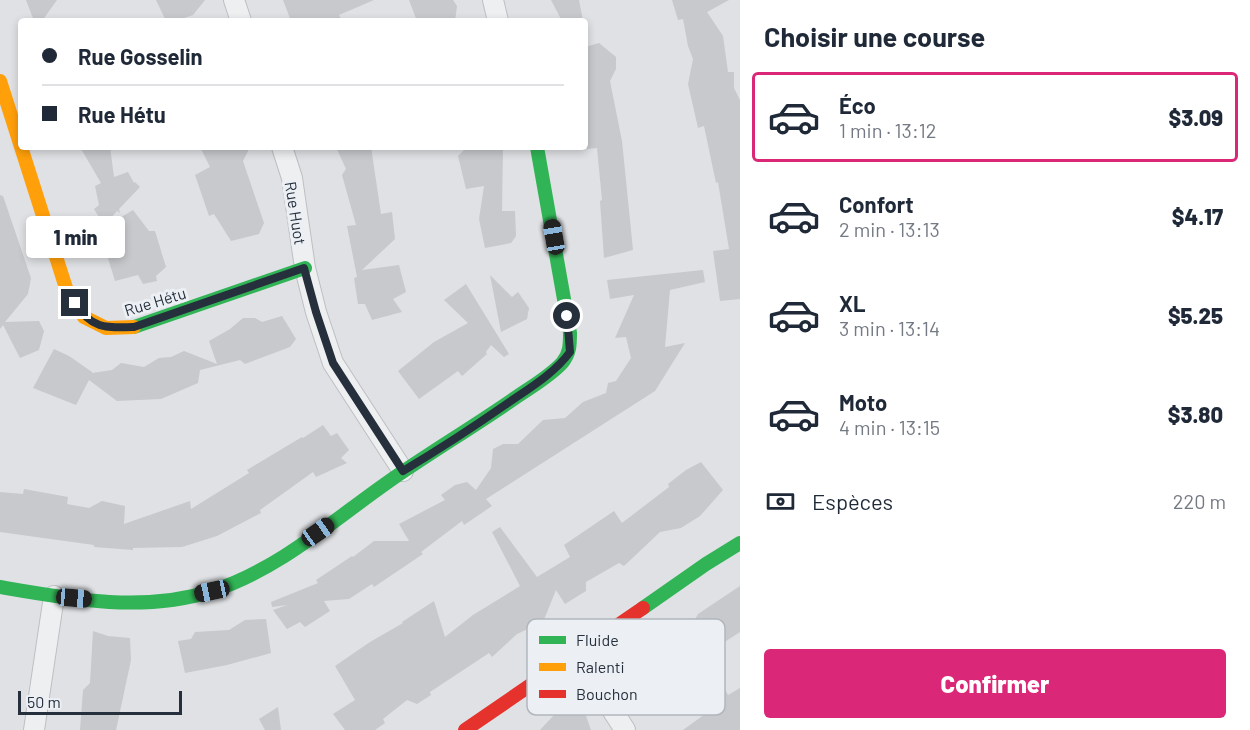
<!DOCTYPE html>
<html lang="fr">
<meta charset="utf-8">
<style>
:root{--surface:#fff;--page:#f2f2f3;--text:#1f2937;--muted:#747a83;--line:#e0e1e3;--accent:#db2777}
body{margin:0;font-family:Barlow,sans-serif;background:var(--page);color:var(--text);height:100vh;display:flex;flex-direction:column;font-size:22px;white-space:nowrap}
*{box-sizing:border-box;margin:0}
p{font-size:20px;color:var(--muted)}
.icon{flex:none;width:33px;height:33px;fill:none;stroke:currentColor;stroke-width:2;stroke-linecap:round;stroke-linejoin:round}
.map{position:relative;flex:1;overflow:hidden}
.side{display:flex;flex-direction:column;background:var(--surface);width:510px}
.side>*{flex:none}
.guide{position:absolute;left:18px;top:18px;width:570px;height:132px;border-radius:6px;box-shadow:0 3px 9px #0003;display:grid;align-content:center;height:132px;padding:0 24px;background:var(--surface)}
.scale{position:absolute;left:18px;bottom:15px;width:164px;box-sizing:border-box;padding-left:6px;border:3px solid #26303d;border-top:0;font-size:16px;line-height:21px;white-space:nowrap;color:#26303d;-webkit-text-stroke:4px #ecf0f4;paint-order:stroke}
.end{position:absolute;width:27px;height:27px;margin:-14px;border:8px solid #26303d;background:#fff;box-shadow:0 0 0 3px #fff}
.from{border-radius:50%}
.bubble{position:absolute;height:42px;border-radius:6px;background:var(--surface);box-shadow:0 3px 9px #0003;font-size:20px;font-weight:800;line-height:42px;text-align:center}
.car{position:absolute;width:18px;height:36px;margin:-18px -9px;border-radius:8px;box-shadow:0 0 4px 2px #0007;background:linear-gradient(#222 24%,#8ab4d8 0 40%,#222 0 76%,#8ab4d8 0 86%,#222 0)}
.guide b{display:flex;align-items:center;gap:21px;height:57px;font-size:22px}
.guide b+b{border-top:2px solid var(--line)}
.guide i{width:15px;height:15px;background:var(--text)}
ul{padding:0;list-style:none}
li{display:flex;align-items:center;gap:18px;height:90px;margin:0 12px 9px;padding:0 12px;border:3px solid transparent;border-radius:6px}
li div{flex:1}
li b{display:block;font-size:22px}
li em{font-style:normal;font-weight:800}
li.active{border-color:var(--accent)}
li>.icon{width:54px;height:54px;stroke-width:1.5}
h2{padding:0 24px;font-size:27px;line-height:72px}
.pay{display:flex;align-items:center;gap:15px;height:66px;padding:0 24px;font-size:22px}
.pay p{margin-inline-start:auto}
.button{display:flex;gap:12px;margin-top:auto;padding:12px 24px}
.button a{flex:1;height:69px;border-radius:6px;background:var(--accent);color:#fff;font-size:24px;font-weight:800;line-height:69px;text-align:center}
main{display:flex;flex:1;min-height:0}
.map>svg:first-child{display:block}
</style>
<main>
<div class="map">
<svg width="740" height="730" viewBox="0 0 740 730">
<rect width="100%" height="100%" fill="#dfe1e4"/>
<g fill="#c7c9cc">
<path d="M26,0H57L42,21H34Z"/>
<path d="M156,0H205L193,15L175,21H166Z"/>
<path d="M283,0H374L339,15L342,21H291Z"/>
<path d="M409,0H453L457,6L455,21H417Z"/>
<path d="M551,0H579L583,21H562Z"/>
<path d="M672,0H729L707,12L723,36L728,72H734V88L740,100V299L720,301L713,251L729,249L718,182L716,183L704,126L698,128L688,84L693,59L688,46L683,19L678,20Z"/>
<path d="M599,43L616,57V69L610,81L622,141L633,250L604,258L600,201L602,200L597,148L587,149L585,135V47Z"/>
<path d="M80,147H110L114,177L128,172L134,183L135,182L140,187L119,209L120,213L117,211L104,225L94,209L99,205L95,186L101,183Z"/>
<path d="M200,147H250L243,161L264,223L259,234L231,241L214,214L209,216L195,175L210,167Z"/>
<path d="M336,147H371L381,214L392,212L395,239L362,270L399,265L406,292L393,299L402,312L372,320L365,304H358L354,278L357,277L347,226L356,225L342,175L346,169Z"/>
<path d="M470,147H503L502,211H515L516,236L511,243L485,248L479,219L484,186L466,189L458,156L465,149Z"/>
<path d="M0,195L3,196L31,278L28,294L5,322L39,321L44,331L39,350L20,358L3,325L0,329Z"/>
<path d="M133,210L149,231H155L166,267L156,276L157,281L143,284L138,275L115,281L101,236L108,232L105,227Z"/>
<path d="M703,270L705,282L670,290L665,347L685,343L655,391L486,499L492,506L464,525L462,521L421,552L423,554L374,587L372,584L349,599L324,601L330,611L305,627L300,622L287,629L273,610L287,605L272,607L271,602L318,583L316,580L352,556L353,557L374,541H409L399,524L445,500L441,495L455,485L467,482L476,490L491,468L493,449L503,444H518L543,420L565,418L583,402L606,393L608,383L616,381L631,358L626,337L615,338L634,295L610,299L607,280Z"/>
<path d="M490,275L512,297L518,292L529,308L527,319L501,332Z"/>
<path d="M466,284L509,354L504,357L491,345L486,352L487,354L462,376L458,371L419,399L398,371L434,342L468,323L444,300Z"/>
<path d="M282,316L296,339L290,347L245,364L240,360L200,370L198,383L161,399L117,401L89,380L76,405L33,388L54,349L69,356L92,372V373L112,370L121,363L144,367L159,358L171,357L184,351L217,364L209,341L230,329L243,318H255L262,322Z"/>
<path d="M323,425L331,436L337,433L349,450L341,458L347,463L316,477L313,472L260,510L261,513L217,536L182,547L133,548V550L94,547V545L0,532V492L23,494L24,489L68,497L67,504L89,508L102,501L125,506L124,524L190,501L191,509L249,473L247,470L302,437L303,438Z"/>
<path d="M701,462L723,490L700,516L681,528L660,532L624,566L619,563L586,582V591L565,604L556,590L543,622L517,634L492,657L489,653L430,692L431,695L417,704L407,700L383,719L385,723L375,730H345L333,714L355,700L335,666L370,642L403,623L402,622L434,601L445,637L473,615L520,586L492,532L500,527L537,577L570,557L564,545L614,511L622,523L669,487L668,484L686,470Z"/>
<path d="M740,586V632L706,654L707,657L656,692L634,664L639,656L671,633L675,639L693,623L698,614Z"/>
<path d="M266,619L271,653L227,665L185,673L178,641L191,639L195,632L229,630L245,620Z"/>
<path d="M93,631L108,636L130,638L131,660L116,730H80L83,690L90,683Z"/>
<path d="M719,679L728,695L740,688V730H683L708,712L699,699Z"/>
<path d="M567,702L576,705L585,713L591,730H540L553,716L555,710Z"/>
<path d="M278,707L281,730H265L259,719Z"/>
</g>
<g fill="none" stroke-linecap="round" stroke-linejoin="round">
<defs>
<g id="street">
<path d="M234,0L241,21"/>
<path d="M493,0L498,21"/>
<path d="M282,147L292,178L305,268L316,312L333,363L403,471"/>
<path d="M577,655L625,730"/>
<path d="M34,730L54,596"/>
</g>
</defs>
<use href="#street" stroke="#bdbfc2" stroke-width="22"/>
<use href="#street" stroke="#eeeff1" stroke-width="20"/>
<g stroke="#30b455" stroke-width="14">
<path d="M134,327L305,268"/>
<path d="M0,587C69,599 143,613 212,591C284,568 342,512 404,471C441,446 479,423 515,398C531,387 549,377 562,363C570,354 570,344 570,333L537,147"/>
<path d="M643,608L706,564L740,543"/>
</g>
<path stroke="#ff9f0a" stroke-width="14" d="M0,81L66,288L84,317L106,328L134,327"/>
<path stroke="#e5322d" stroke-width="14" d="M465,730L643,608"/>
</g>
<g fill="none" stroke-linecap="round" stroke-linejoin="round">
<path stroke="#26303d" stroke-width="8" d="M75,303C91,329 106,328 134,327L304,268L316,312L333,363L403,471C438,450 472,428 505,405C528,389 554,374 570,352L567,316"/>
</g>
<g text-anchor="middle" dominant-baseline="central" stroke-width="6" stroke-linejoin="round" paint-order="stroke">
<g font-size="16" fill="#26303d" stroke="#ecf0f4">
<text transform="translate(296 213) rotate(81)">Rue Huot</text>
<text transform="translate(155 301) rotate(-17)">Rue Hétu</text>
</g>
</g>
<rect x="527" y="619" width="198" height="96" rx="9" fill="#ecf0f4" stroke="#b1b6bd" stroke-width="1.5"/>
<rect x="539" y="636" width="27" height="8" fill="#30b455"/>
<rect x="539" y="663" width="27" height="8" fill="#ff9f0a"/>
<rect x="539" y="690" width="27" height="8" fill="#e5322d"/>
<g font-size="16" fill="#26303d">
<text x="576" y="646">Fluide</text>
<text x="576" y="673">Ralenti</text>
<text x="576" y="700">Bouchon</text>
</g>
</svg>
<div class="scale">50 m</div>
<i class="end from" style="left:567px;top:316px"></i>
<i class="end" style="left:75px;top:303px"></i>
<div class="bubble" style="left:26px;top:216px;width:99px">1 min</div>
<i class="car" style="left:554px;top:237px;rotate:350deg"></i>
<i class="car" style="left:318px;top:532px;rotate:55deg"></i>
<i class="car" style="left:212px;top:591px;rotate:258deg"></i>
<i class="car" style="left:74px;top:598px;rotate:95deg"></i>
<div class="guide">
<b><i class="from"></i>Rue Gosselin</b>
<b><i></i>Rue Hétu</b>
</div>
</div>
<section class="side">
<h2>Choisir une course</h2>
<ul>
<li class="active"><svg class="icon" aria-label="car" viewBox="0 0 24 24"><path d="M5 17H2v-5l4-1 3-4h7l3 4 3 1v5h-3M9 17h6M6 11h13"/><circle cx="7" cy="17" r="2"/><circle cx="17" cy="17" r="2"/></svg><div><b>Éco</b><p>1 min · 13:12</p></div><em>$3.09</em></li>
<li><svg class="icon" aria-label="car" viewBox="0 0 24 24"><path d="M5 17H2v-5l4-1 3-4h7l3 4 3 1v5h-3M9 17h6M6 11h13"/><circle cx="7" cy="17" r="2"/><circle cx="17" cy="17" r="2"/></svg><div><b>Confort</b><p>2 min · 13:13</p></div><em>$4.17</em></li>
<li><svg class="icon" aria-label="car" viewBox="0 0 24 24"><path d="M5 17H2v-5l4-1 3-4h7l3 4 3 1v5h-3M9 17h6M6 11h13"/><circle cx="7" cy="17" r="2"/><circle cx="17" cy="17" r="2"/></svg><div><b>XL</b><p>3 min · 13:14</p></div><em>$5.25</em></li>
<li><svg class="icon" aria-label="car" viewBox="0 0 24 24"><path d="M5 17H2v-5l4-1 3-4h7l3 4 3 1v5h-3M9 17h6M6 11h13"/><circle cx="7" cy="17" r="2"/><circle cx="17" cy="17" r="2"/></svg><div><b>Moto</b><p>4 min · 13:15</p></div><em>$3.80</em></li>
</ul>
<div class="pay"><svg class="icon" aria-label="cash" viewBox="0 0 24 24"><path d="M3 7h18v10H3z"/><circle cx="12" cy="12" r="2"/></svg>Espèces<p>220 m</p></div>
<div class="button"><a>Confirmer</a></div>
</section>
</main>
